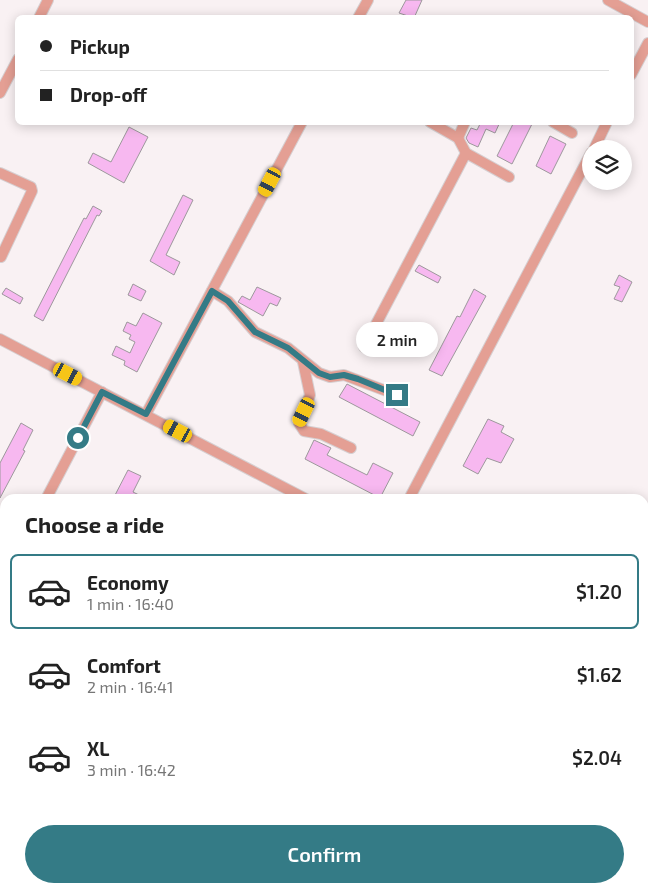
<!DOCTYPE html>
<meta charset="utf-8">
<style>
:root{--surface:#fff;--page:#f2f2f2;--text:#222;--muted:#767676;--line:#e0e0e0;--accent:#347b86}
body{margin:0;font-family:"Exo 2",sans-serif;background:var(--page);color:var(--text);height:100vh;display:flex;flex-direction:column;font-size:19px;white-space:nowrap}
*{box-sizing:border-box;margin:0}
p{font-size:16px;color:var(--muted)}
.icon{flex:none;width:28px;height:28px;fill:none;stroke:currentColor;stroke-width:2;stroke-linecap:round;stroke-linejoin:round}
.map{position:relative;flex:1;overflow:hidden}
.details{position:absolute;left:0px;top:494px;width:649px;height:399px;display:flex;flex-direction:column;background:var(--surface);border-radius:15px 15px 0 0;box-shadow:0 2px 12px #0003}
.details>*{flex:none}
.top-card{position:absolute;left:15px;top:15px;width:619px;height:110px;border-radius:8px;box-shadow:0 2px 12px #0003;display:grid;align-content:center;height:110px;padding:0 25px;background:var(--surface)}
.buttons{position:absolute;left:582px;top:140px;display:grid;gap:10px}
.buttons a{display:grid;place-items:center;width:50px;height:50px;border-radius:50%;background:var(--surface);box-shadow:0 2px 12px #0003;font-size:25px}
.end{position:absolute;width:22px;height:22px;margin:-11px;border:6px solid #347b86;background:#fff;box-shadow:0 0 0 2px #fff}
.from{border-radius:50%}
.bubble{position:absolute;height:35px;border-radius:18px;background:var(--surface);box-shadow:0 2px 12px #0003;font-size:16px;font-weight:600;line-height:35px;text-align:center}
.car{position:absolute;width:15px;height:30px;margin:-15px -8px;border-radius:6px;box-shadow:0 0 4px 1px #0007;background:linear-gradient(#f5c518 24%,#345 0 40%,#f5c518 0 76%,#345 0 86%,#f5c518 0)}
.top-card b{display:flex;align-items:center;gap:18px;height:48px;font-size:19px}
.top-card b+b{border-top:1px solid var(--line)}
.top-card i{width:12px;height:12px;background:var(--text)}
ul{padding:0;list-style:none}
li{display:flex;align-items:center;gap:15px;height:75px;margin:0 10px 8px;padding:0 15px;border:2px solid transparent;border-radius:8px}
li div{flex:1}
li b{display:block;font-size:19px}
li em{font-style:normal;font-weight:600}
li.active{border-color:var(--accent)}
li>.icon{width:45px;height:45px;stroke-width:1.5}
h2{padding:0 25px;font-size:22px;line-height:60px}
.primary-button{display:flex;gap:10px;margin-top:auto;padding:10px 25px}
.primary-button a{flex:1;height:58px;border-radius:30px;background:var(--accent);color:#fff;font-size:20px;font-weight:600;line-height:58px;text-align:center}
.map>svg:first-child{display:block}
</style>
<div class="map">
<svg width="648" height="892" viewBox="0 0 648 892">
<rect width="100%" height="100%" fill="#f9f1f3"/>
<g fill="#f7b8f0" stroke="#9d989c">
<path d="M406,0H422L414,18L399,13Z"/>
<path d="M481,122H500L495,133L486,129L478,147L469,143L466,138L471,128L477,130Z"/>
<path d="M514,122H533L512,164L497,156Z"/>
<path d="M129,127L148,137L124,183L88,163L93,153L111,162Z"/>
<path d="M550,136L566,144L551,174L536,166Z"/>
<path d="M183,195L193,200L166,255L180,262L174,275L150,261Z"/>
<path d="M93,206L102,211L99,216L97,215L43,321L34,316L84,218L86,219Z"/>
<path d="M419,265L441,277L438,283L415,271Z"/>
<path d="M619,275L632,282L622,302L614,299L620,287L614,285Z"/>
<path d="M133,284L146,291L141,301L128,295Z"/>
<path d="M257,287L281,298L277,306L270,303L263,316L238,302L242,296L250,300Z"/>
<path d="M6,288L23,298L20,304L2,294Z"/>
<path d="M474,289L486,296L442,376L429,370L457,316L460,317Z"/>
<path d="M143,313L162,323L137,372L124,365L125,361L112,355L116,346L130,353L135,342L129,339L131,335L123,331L127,322L136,326Z"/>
<path d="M347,384L420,422L413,436L339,397Z"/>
<path d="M488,419L504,426L501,432L514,439L501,463L487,458L478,474L463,466Z"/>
<path d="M21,423L33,430L23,450L25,451L0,498V463Z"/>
<path d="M314,440L331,448L327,455L367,475L373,463L393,473L380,498L305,459Z"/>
<path d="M128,470L141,476L133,492L147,499H113Z"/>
</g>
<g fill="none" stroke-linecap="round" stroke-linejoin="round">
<defs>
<g id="minor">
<path d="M608,0L648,22"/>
<path d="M39,18L48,0"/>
<path d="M358,18L368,0"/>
<path d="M631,75L648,43"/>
<path d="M0,93L18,59"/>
<path d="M430,122L458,138L466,153L509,177"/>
<path d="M553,122L572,133"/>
<path d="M458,138L465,122"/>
<path d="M594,149L607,122"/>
<path d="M0,173L31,187L32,191L1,257"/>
<path d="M212,291L228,301L255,332L288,348L319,373L330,377L344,375L397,395"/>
<path d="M0,339L306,499"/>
<path d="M364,347L466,153"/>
<path d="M303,362L310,395L299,423L304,431L321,434L351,448"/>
<path d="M146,414L302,122"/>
<path d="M46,499L102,392"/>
<path d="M409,499L591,153"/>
<path d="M0,586L5,577"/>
<path d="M644,609L648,601"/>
<path d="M0,649L5,651"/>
<path d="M644,679L648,682"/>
<path d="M0,690L5,680"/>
<path d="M464,888L472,892"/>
<path d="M202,892L205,888"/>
</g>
</defs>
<use href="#minor" stroke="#d6cfd1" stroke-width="12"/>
<use href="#minor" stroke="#e49f94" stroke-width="10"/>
</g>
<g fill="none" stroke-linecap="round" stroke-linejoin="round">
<path stroke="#347b86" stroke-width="6" d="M78,438L102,392L146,414L212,291L228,301L255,332L288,348L319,373L330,377L344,375L358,379L397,395"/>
</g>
</svg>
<div class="buttons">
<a><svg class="icon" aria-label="layers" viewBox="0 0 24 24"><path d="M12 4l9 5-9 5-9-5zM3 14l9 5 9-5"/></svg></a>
</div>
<i class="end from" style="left:78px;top:438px"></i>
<i class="end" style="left:397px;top:395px"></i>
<div class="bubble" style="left:356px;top:322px;width:82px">2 min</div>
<i class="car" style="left:270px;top:182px;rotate:208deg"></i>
<i class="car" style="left:68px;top:374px;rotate:117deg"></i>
<i class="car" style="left:304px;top:412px;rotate:206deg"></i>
<i class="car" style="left:178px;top:431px;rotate:298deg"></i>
<div class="top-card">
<b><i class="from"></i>Pickup</b>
<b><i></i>Drop-off</b>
</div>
<section class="details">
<h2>Choose a ride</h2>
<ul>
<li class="active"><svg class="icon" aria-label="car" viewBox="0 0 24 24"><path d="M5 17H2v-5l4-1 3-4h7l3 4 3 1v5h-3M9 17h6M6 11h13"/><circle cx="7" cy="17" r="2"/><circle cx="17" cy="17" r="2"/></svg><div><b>Economy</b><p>1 min · 16:40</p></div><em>$1.20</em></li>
<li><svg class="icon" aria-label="car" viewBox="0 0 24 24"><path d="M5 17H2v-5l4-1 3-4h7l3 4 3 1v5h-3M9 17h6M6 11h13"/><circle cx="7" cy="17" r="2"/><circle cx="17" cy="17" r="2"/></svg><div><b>Comfort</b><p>2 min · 16:41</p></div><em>$1.62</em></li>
<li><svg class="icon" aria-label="car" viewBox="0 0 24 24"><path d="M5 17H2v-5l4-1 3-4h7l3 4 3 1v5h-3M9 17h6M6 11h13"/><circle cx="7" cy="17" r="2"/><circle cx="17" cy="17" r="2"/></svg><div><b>XL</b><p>3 min · 16:42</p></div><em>$2.04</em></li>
</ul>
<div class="primary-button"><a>Confirm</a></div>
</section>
</div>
